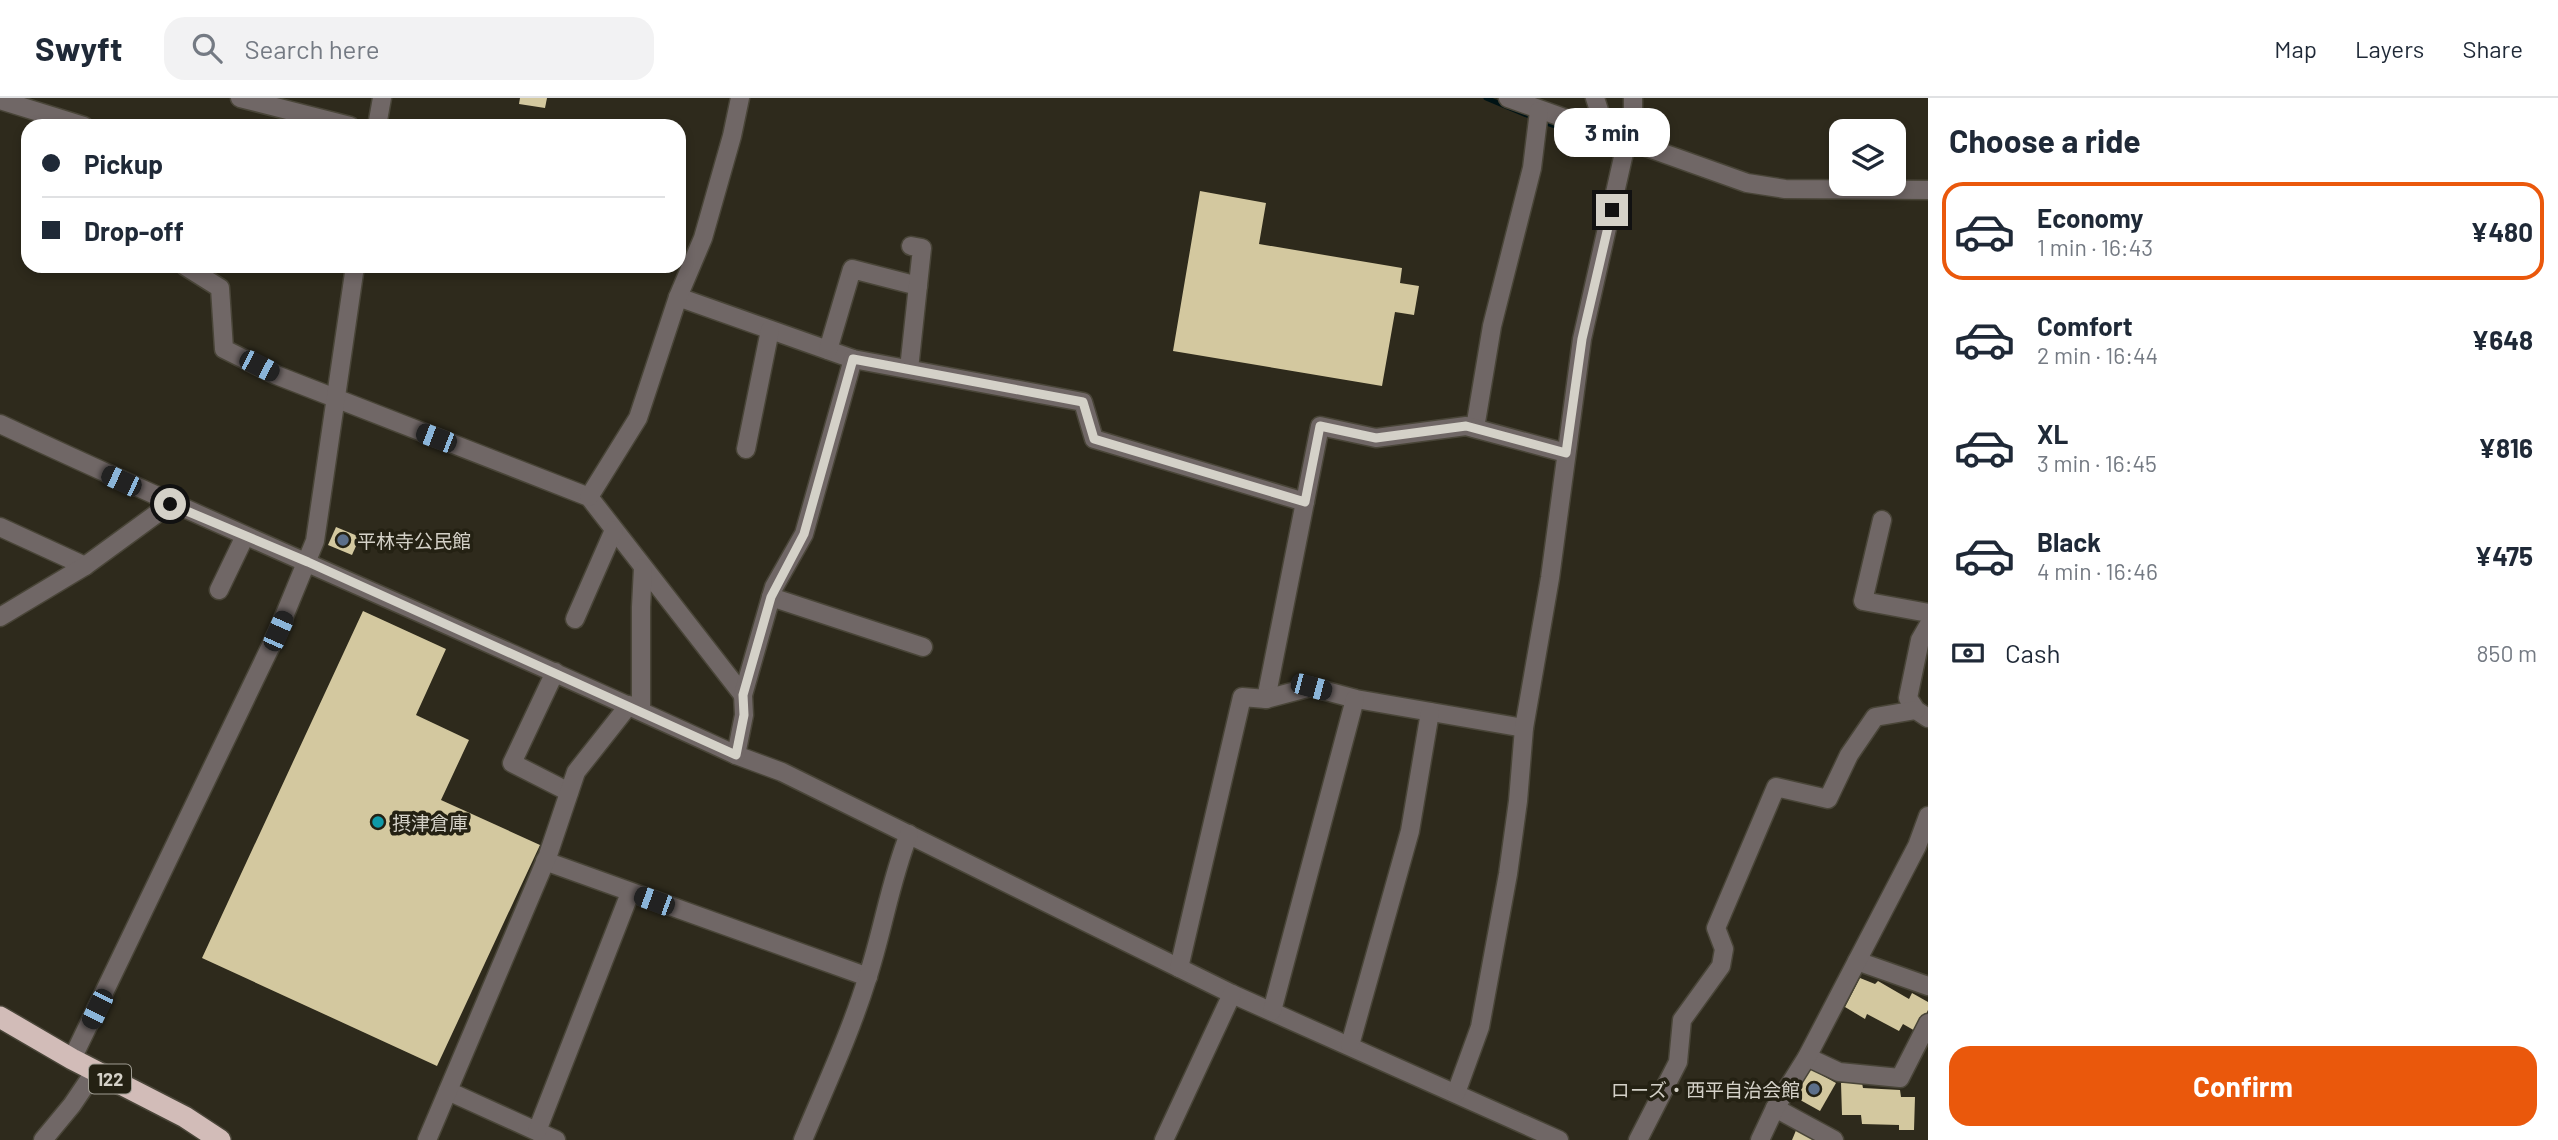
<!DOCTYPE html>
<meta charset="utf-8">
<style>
:root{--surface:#fff;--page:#f2f2f3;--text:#1f2937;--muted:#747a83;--line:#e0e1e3;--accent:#ea580c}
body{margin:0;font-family:Barlow,"Noto Sans JP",sans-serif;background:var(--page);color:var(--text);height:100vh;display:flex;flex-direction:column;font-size:26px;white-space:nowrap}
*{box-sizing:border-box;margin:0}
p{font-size:23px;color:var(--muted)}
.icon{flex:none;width:38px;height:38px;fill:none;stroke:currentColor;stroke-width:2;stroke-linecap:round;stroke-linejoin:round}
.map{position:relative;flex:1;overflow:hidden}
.details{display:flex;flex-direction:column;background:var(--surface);width:630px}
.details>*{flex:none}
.top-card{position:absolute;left:21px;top:21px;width:665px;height:154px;border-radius:21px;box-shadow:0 4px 10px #0003;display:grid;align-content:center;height:154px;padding:0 21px;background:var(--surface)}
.buttons{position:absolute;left:1829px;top:21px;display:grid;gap:14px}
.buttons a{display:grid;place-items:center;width:77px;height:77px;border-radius:14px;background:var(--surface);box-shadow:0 4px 10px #0003;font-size:35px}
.end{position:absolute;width:32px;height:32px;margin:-16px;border:9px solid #d4d1c8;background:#111;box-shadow:0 0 0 4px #111}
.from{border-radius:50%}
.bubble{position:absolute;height:49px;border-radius:21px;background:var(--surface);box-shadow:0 4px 10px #0003;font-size:23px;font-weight:700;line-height:49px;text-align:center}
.car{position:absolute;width:21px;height:42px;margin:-21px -10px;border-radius:9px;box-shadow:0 0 5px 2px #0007;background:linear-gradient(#222 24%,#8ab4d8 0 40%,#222 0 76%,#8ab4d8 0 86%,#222 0)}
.top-card b{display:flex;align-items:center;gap:24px;height:66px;font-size:26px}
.top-card b+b{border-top:2px solid var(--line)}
.top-card i{width:18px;height:18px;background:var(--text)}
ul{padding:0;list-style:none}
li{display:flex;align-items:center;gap:21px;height:98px;margin:0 14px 10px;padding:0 7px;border:4px solid transparent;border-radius:21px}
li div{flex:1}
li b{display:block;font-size:26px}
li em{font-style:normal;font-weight:700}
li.on{border-color:var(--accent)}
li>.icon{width:63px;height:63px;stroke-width:1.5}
h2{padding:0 21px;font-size:32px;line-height:84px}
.pay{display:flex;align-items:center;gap:18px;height:77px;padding:0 21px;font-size:26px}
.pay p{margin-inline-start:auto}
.cta{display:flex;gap:14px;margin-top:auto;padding:14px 21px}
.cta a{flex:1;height:80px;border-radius:21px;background:var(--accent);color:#fff;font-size:28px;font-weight:700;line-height:80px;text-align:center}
header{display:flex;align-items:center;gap:42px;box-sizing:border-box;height:98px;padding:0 35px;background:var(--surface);border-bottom:2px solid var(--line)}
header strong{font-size:33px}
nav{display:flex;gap:38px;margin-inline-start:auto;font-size:24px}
.search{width:490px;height:63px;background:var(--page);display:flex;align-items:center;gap:18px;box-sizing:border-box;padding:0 24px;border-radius:21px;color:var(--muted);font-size:26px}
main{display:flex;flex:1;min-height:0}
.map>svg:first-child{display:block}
</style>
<header>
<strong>Swyft</strong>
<div class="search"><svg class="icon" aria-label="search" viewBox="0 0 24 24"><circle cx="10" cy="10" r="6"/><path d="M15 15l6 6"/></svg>Search here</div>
<nav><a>Map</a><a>Layers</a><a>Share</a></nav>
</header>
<main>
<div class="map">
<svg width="1928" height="1042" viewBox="0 0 1928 1042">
<rect width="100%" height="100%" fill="#2e2a1c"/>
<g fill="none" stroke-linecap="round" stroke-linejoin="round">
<path stroke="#001315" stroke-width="5" d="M1486,0L1546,25L1616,49"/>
</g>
<g fill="#d3c89f">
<path d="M520,0H547L545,10L519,6Z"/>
<path d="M1200,93L1266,105L1259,146L1402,170L1400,185L1419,188L1414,217L1395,214L1382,288L1173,253Z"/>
<path d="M336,429L360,439L352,457L328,447Z"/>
<path d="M363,513L446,551L416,617L469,642L441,702L540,747L437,968L202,860Z"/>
<path d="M1860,880L1875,886L1878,883L1909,901L1912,895L1928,904V912L1917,934L1903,926L1899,933L1867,916L1865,921L1845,909Z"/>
<path d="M1809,970L1836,985L1820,1013L1793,998Z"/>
<path d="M1841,985H1862L1863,990L1900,992L1901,999H1915L1914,1032H1899V1027L1862,1026L1861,1017H1842Z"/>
<path d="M1797,1030L1816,1039L1815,1042H1792Z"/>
</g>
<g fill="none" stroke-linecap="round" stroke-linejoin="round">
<defs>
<g id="minor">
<path d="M240,0L350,28"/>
<path d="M1508,0L1747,85L1785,91L1928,92"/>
<path d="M1595,0L1606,34"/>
<path d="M0,2L84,28"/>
<path d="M377,28L382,0"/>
<path d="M185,168L220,190L224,251L276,277L589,399L743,597"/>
<path d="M678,199L853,261L1083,304L1094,341L1305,404"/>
<path d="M828,252L852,171L918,188"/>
<path d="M909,271L922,150L911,148"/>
<path d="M0,326C244,440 492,544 736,657L782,674L1232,896L1559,1042"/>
<path d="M1475,330L1492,228L1532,70L1539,13"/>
<path d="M746,351L770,232"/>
<path d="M589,399L638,320L678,199L703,140L732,38L740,0"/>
<path d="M1882,422L1863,503L1928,515"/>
<path d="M0,429L85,468"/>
<path d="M219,492L245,438"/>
<path d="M771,499L923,549"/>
<path d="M0,519L85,468L170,406"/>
<path d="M575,521L614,432"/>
<path d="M1928,528L1920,542L1908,600L1916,612L1928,620"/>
<path d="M555,574L512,665L569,694"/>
<path d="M1266,601L1320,328L1376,340L1466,328L1566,355"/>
<path d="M641,612V509L643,470"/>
<path d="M736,657L744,617L743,597L771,499L774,489L804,436L853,261"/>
<path d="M545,763L868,879"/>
<path d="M1857,863L1928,888"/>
<path d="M1179,870L1242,599L1266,601L1311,589L1356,601L1524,630"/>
<path d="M1272,913L1355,601"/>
<path d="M1350,947L1410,733L1430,614"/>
<path d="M1807,959L1839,974L1900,980L1928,925"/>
<path d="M72,961L278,533L315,443L355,168"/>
<path d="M448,993L556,1042"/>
<path d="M1456,995L1480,929L1508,776L1518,703L1524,630L1550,480L1582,241L1633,15V0"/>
<path d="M1775,1010L1834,1042"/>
<path d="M537,1033L630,795"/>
<path d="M43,1042L72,1007L95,973"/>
<path d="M427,1042L548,757L576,674L629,607"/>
<path d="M803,1042C825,989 850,936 867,881C883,833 890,783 909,736"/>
<path d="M1164,1042L1232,896"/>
<path d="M1638,1042L1678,964L1682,922L1721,868L1724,851L1716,830L1776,689L1828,701L1849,657L1875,619L1916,612"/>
<path d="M1760,1042L1775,1010L1807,959L1917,748L1928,718"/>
</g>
<path id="highway" d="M0,919L72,961L185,1019L220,1042"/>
</defs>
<use href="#minor" stroke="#494538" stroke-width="21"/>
<use href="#highway" stroke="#494538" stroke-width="24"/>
<use href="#minor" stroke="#706766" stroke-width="18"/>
<use href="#highway" stroke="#d2bcb8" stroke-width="21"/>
</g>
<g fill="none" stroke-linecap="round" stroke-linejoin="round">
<path stroke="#d4d1c8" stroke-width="9" d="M170,406L308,464L736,657L744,617L743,597L771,499L804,436L853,261L1083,304L1094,341L1305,404L1320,328L1376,340L1466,328L1566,355L1582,241L1612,112"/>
</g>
<g fill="#5c6f8a" stroke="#242113" stroke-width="2.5">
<circle cx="343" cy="442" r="7"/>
<circle cx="1814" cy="991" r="7"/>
</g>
<circle fill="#0f9aa8" stroke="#242113" stroke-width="2.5" cx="378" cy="724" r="7"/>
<g text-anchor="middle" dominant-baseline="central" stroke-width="7" stroke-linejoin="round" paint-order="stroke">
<rect fill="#242113" stroke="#9f9c92" stroke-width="2" x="89" y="966.5" width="42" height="29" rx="5"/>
<g font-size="18" font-weight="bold" fill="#d4d1c8">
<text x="110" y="981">122</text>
</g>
<g font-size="19" fill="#d4d1c8" stroke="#242113" text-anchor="start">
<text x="357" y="442">平林寺公民館</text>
<text x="392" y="724">摂津倉庫</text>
<text x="1800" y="991" text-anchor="end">ローズ・西平自治会館</text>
</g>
</g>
</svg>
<div class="buttons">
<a><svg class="icon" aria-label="layers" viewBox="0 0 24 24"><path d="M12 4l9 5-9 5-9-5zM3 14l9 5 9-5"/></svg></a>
</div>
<i class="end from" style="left:170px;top:406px"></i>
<i class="end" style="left:1612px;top:112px"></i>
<div class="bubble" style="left:1554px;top:10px;width:116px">3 min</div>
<i class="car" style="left:259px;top:268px;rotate:117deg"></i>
<i class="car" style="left:436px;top:340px;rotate:291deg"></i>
<i class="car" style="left:121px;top:383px;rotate:295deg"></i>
<i class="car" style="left:278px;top:533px;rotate:24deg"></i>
<i class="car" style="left:1311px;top:589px;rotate:105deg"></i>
<i class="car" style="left:654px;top:803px;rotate:290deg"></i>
<i class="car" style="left:97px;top:911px;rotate:206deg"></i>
<div class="top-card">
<b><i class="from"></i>Pickup</b>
<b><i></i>Drop-off</b>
</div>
</div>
<section class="details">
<h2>Choose a ride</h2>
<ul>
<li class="on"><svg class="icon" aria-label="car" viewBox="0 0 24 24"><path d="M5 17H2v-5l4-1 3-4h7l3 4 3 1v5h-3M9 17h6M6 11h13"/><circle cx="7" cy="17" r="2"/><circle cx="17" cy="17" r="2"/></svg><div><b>Economy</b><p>1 min · 16:43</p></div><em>¥480</em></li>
<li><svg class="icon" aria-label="car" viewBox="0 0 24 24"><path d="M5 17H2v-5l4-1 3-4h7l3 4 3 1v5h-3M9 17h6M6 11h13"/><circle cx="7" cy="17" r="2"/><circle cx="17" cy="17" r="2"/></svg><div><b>Comfort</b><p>2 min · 16:44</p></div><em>¥648</em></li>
<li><svg class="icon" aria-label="car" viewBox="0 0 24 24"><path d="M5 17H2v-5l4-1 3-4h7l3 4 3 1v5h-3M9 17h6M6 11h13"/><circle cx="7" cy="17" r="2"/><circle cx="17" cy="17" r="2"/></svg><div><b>XL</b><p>3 min · 16:45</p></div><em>¥816</em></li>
<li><svg class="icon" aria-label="car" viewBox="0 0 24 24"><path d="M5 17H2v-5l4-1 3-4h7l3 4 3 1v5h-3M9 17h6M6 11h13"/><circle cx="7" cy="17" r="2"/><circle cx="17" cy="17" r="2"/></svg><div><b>Black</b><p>4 min · 16:46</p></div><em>¥475</em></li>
</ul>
<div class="pay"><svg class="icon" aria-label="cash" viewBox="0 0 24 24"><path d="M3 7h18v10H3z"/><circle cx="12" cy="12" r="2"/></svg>Cash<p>850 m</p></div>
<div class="cta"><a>Confirm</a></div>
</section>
</main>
